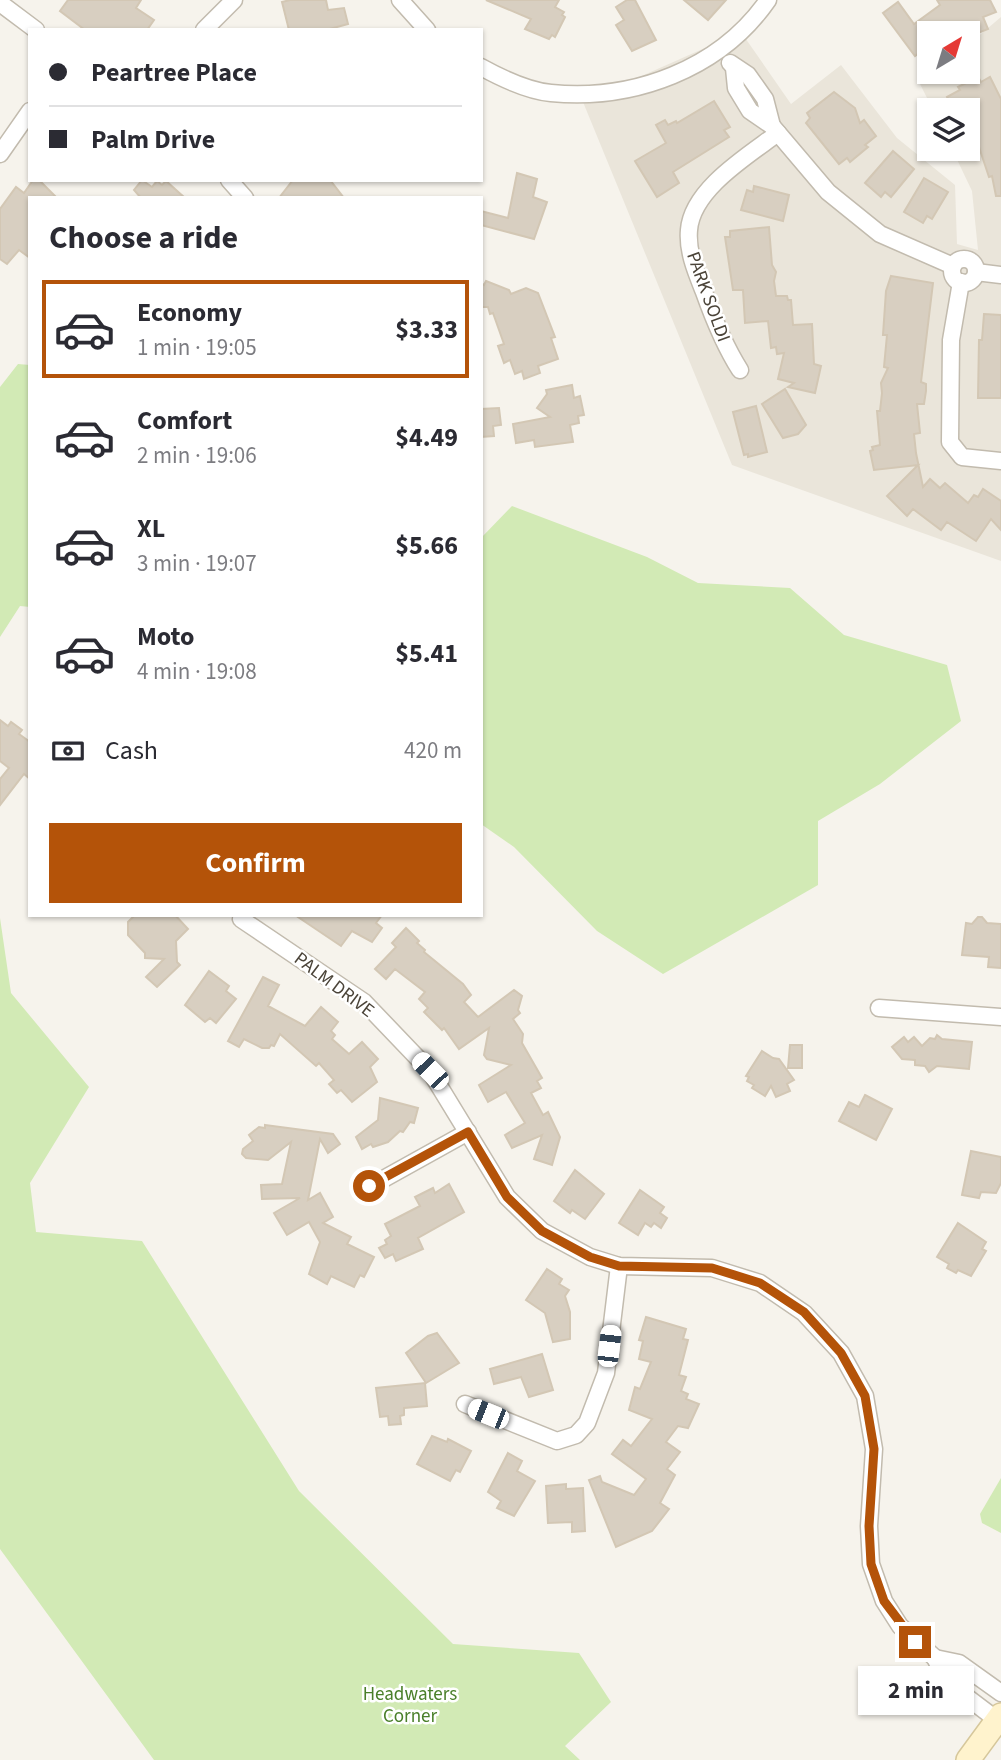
<!DOCTYPE html>
<meta charset="utf-8">
<style>
:root{--surface:#fff;--page:#f2f2f3;--text:#2b2b33;--muted:#7c7c81;--line:#e1e1e2;--accent:#b45309}
body{margin:0;font-family:"Source Sans 3",sans-serif;background:var(--page);color:var(--text);height:100vh;display:flex;flex-direction:column;font-size:26px;white-space:nowrap}
*{box-sizing:border-box;margin:0}
p{font-size:23px;color:var(--muted)}
.icon{flex:none;width:38px;height:38px;fill:none;stroke:currentColor;stroke-width:2;stroke-linecap:round;stroke-linejoin:round}
.map{position:relative;flex:1;overflow:hidden}
.side{position:absolute;left:28px;top:196px;width:455px;height:721px;display:flex;flex-direction:column;background:var(--surface);border-radius:0px;box-shadow:0 2px 5px #0004}
.side>*{flex:none}
.hud{position:absolute;left:28px;top:28px;width:455px;height:154px;border-radius:0px;box-shadow:0 2px 5px #0004;display:grid;align-content:center;height:154px;padding:0 21px;background:var(--surface)}
.needle{width:46px;rotate:38deg}
.tools{position:absolute;left:917px;top:21px;display:grid;gap:14px}
.tools a{display:grid;place-items:center;width:63px;height:63px;border-radius:0px;background:var(--surface);box-shadow:0 2px 5px #0004;font-size:35px}
.end{position:absolute;width:32px;height:32px;margin:-16px;border:9px solid #b45309;background:#fff;box-shadow:0 0 0 4px #fff}
.from{border-radius:50%}
.bubble{position:absolute;height:49px;border-radius:0px;background:var(--surface);box-shadow:0 2px 5px #0004;font-size:23px;font-weight:700;line-height:49px;text-align:center}
.car{position:absolute;width:21px;height:42px;margin:-21px -10px;border-radius:9px;box-shadow:0 0 5px 2px #0007;background:linear-gradient(#fff 24%,#345 0 40%,#fff 0 76%,#345 0 86%,#fff 0)}
.hud b{display:flex;align-items:center;gap:24px;height:66px;font-size:26px}
.hud b+b{border-top:2px solid var(--line)}
.hud i{width:18px;height:18px;background:var(--text)}
ul{padding:0;list-style:none}
li{display:flex;align-items:center;gap:21px;height:98px;margin:0 14px 10px;padding:0 7px;border:4px solid transparent;border-radius:0px}
li div{flex:1}
li b{display:block;font-size:26px}
li em{font-style:normal;font-weight:700}
li.active{border-color:var(--accent)}
li>.icon{width:63px;height:63px;stroke-width:1.5}
h2{padding:0 21px;font-size:32px;line-height:84px}
.pay{display:flex;align-items:center;gap:18px;height:77px;padding:0 21px;font-size:26px}
.pay p{margin-inline-start:auto}
.button{display:flex;gap:14px;margin-top:auto;padding:14px 21px}
.button a{flex:1;height:80px;border-radius:0px;background:var(--accent);color:#fff;font-size:28px;font-weight:700;line-height:80px;text-align:center}
.map>svg:first-child{display:block}
</style>
<div class="map">
<svg width="1001" height="1760" viewBox="0 0 1001 1760">
<rect width="100%" height="100%" fill="#f6f3ec"/>
<path fill="#eae5da" d="M1001,17V561L732,465L583,102L741,32L791,104L841,65L897,138L955,185L957,244L978,250L972,191L952,149H968V110H933L920,84L935,72H968V45Z"/>
<g fill="#d2eab5">
<path d="M18,364L30,365V607L20,606L0,637V387Z"/>
<path d="M512,506L647,557L698,583L790,588L844,635L947,665L961,721L880,784L818,821V885L663,974L597,931L514,847L481,824V538Z"/>
<path d="M0,918L11,993L89,1087L30,1183L36,1232L142,1241L299,1491L453,1644L579,1653L611,1702L565,1746L580,1760H154L0,1549Z"/>
<path d="M1001,1478V1533L982,1523L980,1514Z"/>
</g>
<g fill="#d8cfc1" stroke="#d3c7b4" stroke-width="2">
<path d="M68,0H141L136,8L154,20L147,30H85L60,11Z"/>
<path d="M290,0H326L328,10L344,8L348,24L326,30H289L282,2Z"/>
<path d="M486,0H559L555,7L564,12L562,15L565,17L555,37L552,35L549,39L525,29L531,19Z"/>
<path d="M627,0H635L656,40L632,51L616,25L624,20L616,7Z"/>
<path d="M684,0H726L708,20Z"/>
<path d="M937,0H990L996,12L983,17L988,29L968,37V33H929V45L915,56L883,13L898,2L914,24L940,5Z"/>
<path d="M978,77L981,82L990,77L1001,99V196H996L992,176L989,177L979,147L976,148L968,125V110H954L947,97L960,90L958,87Z"/>
<path d="M834,92L855,108L860,123L864,120L876,136L865,145L868,147L850,162L847,158L839,164L806,123L810,118L807,113Z"/>
<path d="M714,101L730,127L724,130L729,137L673,172L679,183L657,197L635,161L666,143L656,125L665,120L668,125L676,121L677,123Z"/>
<path d="M893,151L914,169L891,197L885,192L881,197L865,183Z"/>
<path d="M517,173L537,179L533,197L547,202L534,239L481,225V211L508,218Z"/>
<path d="M924,178L948,192L932,219L927,216L923,223L904,212Z"/>
<path d="M33,180H39L57,198H30V258L19,250L7,264L0,259V209L16,187L24,193Z"/>
<path d="M142,180L152,187L157,181L162,185L166,181L185,198H141L134,190Z"/>
<path d="M293,180H330L344,198H279Z"/>
<path d="M754,186L789,195L783,221L741,210L747,190L753,192Z"/>
<path d="M769,227L772,265L776,272L774,281L776,296H787L788,300H791L793,325L812,324L814,364L821,366L815,393L788,387L794,383L778,379L784,353L777,354L776,347L771,348L768,321L745,323L743,290H733L725,237H730V231Z"/>
<path d="M891,276L933,283L921,382L926,384V391L924,404H917L920,433L914,434L916,453L923,487L930,479L940,488L945,483L968,503L974,495L978,497L983,489L1001,501V530L991,519L976,541L947,522L941,530L913,509L907,516L887,496L918,465L874,470L870,451L873,450L872,447L880,445L877,411H880L882,393L881,383L888,368L884,367L887,335H883L886,291Z"/>
<path d="M486,281L509,290L511,294L526,288L538,293L555,337L551,338L558,359L538,366L540,373L524,379L522,371L515,374L510,360L504,363L498,346L504,344L493,313L490,314L488,307H481V283L484,285Z"/>
<path d="M984,314L1001,315V398H978L979,340H982Z"/>
<path d="M572,385L574,398L580,396L584,415L578,416L579,423L570,425L573,442L535,447L534,440L516,443L513,424L550,417L537,408L547,394L546,390Z"/>
<path d="M785,389L806,425L798,434L783,438L762,404Z"/>
<path d="M756,406L767,452L748,457V454L744,455L733,412Z"/>
<path d="M499,408L501,425L493,426L494,436L481,437V409Z"/>
<path d="M0,720L8,726L11,722L22,730L19,734L30,742V779L24,774L0,805V779L9,768L0,761Z"/>
<path d="M135,915H175L188,929L176,941L177,962L180,965L157,987L146,977L164,959L145,958V953L128,935V922Z"/>
<path d="M295,915H382L376,923L382,928L372,942L352,931L341,946Z"/>
<path d="M978,917H982L987,923L1001,924V968L988,967L989,957L962,955L966,923L972,924Z"/>
<path d="M406,928L419,941L417,943L425,950L424,952L463,984L471,995L464,1002L478,1017L514,990L522,996L518,1010L520,1013L513,1019L523,1034L522,1043L542,1078L537,1081L541,1088L531,1093L543,1115L548,1112L560,1137L552,1165L534,1159L542,1135L512,1148L505,1135L525,1123L506,1092L488,1102L479,1085L511,1065L487,1059L484,1055L489,1028L459,1049L444,1028L442,1030L424,1012L428,1008L419,999L425,992L395,969L386,979L375,969L396,947L392,943Z"/>
<path d="M209,971L229,986L226,991L236,999L216,1023L210,1018L205,1022L185,1005Z"/>
<path d="M263,977L279,985L268,1006L305,1026L321,1007L338,1022L331,1031L335,1035L332,1039L349,1054L362,1042L378,1059L370,1067L377,1082L352,1102L341,1090L337,1093L329,1084L334,1080L319,1063L316,1066L280,1034L274,1046L271,1045L269,1048H262L244,1039L239,1047L228,1041Z"/>
<path d="M937,1035L942,1039L972,1042L969,1069L937,1066L929,1072L925,1066L915,1065V1060L902,1059L892,1047L904,1037L908,1042L914,1037L922,1046L930,1038L935,1039Z"/>
<path d="M790,1045H802V1068H788Z"/>
<path d="M762,1051L773,1058L779,1059L794,1080L787,1084L790,1091L776,1097L771,1086L765,1096L752,1088L754,1085L747,1081L749,1077L746,1076Z"/>
<path d="M865,1095L892,1109L876,1140L839,1121L849,1102L859,1107Z"/>
<path d="M380,1098L418,1108L414,1123L410,1122L403,1132L400,1131L388,1142L373,1147L371,1144L362,1149L356,1137L378,1120Z"/>
<path d="M265,1125L333,1134L340,1144L328,1153L320,1139L308,1200L320,1193L333,1217L323,1223L351,1237L347,1244L374,1257L364,1277L360,1275L354,1287L331,1276L327,1284L309,1274L320,1242L309,1222L287,1235L274,1213L300,1198L262,1199L261,1185L282,1184L291,1142L268,1160L246,1158L242,1154L243,1149L253,1141L249,1135L259,1127L265,1128Z"/>
<path d="M971,1151L1001,1157V1183L996,1193L981,1192L979,1198L962,1195Z"/>
<path d="M575,1170L604,1194L585,1219L572,1210L570,1213L554,1201Z"/>
<path d="M449,1184L464,1212L418,1238L423,1249L396,1261L393,1254L385,1258L379,1248L387,1244L385,1240L391,1236L385,1224L420,1206L415,1197L433,1188L435,1193Z"/>
<path d="M640,1190L664,1207L660,1213L667,1218L661,1228L654,1223L651,1227L645,1223L638,1235L619,1223Z"/>
<path d="M958,1223L986,1242L982,1249L986,1251L971,1276L958,1270L956,1273L947,1268L949,1264L937,1257Z"/>
<path d="M547,1269L562,1279L559,1284L569,1290L565,1296L570,1312V1339L553,1342L545,1313L526,1300Z"/>
<path d="M646,1317L686,1329L683,1339L688,1340L679,1375L686,1377L681,1391L688,1394L686,1399L699,1404L688,1428L678,1426L666,1442L680,1452L667,1469L675,1475L660,1503L669,1509L652,1531L616,1547L589,1480L600,1476L602,1482L634,1495L646,1479L612,1454L623,1440L631,1446L652,1419L629,1410L635,1387L640,1389L651,1362L639,1359L643,1341L639,1340Z"/>
<path d="M437,1333L459,1363L426,1383L406,1353L428,1336Z"/>
<path d="M542,1354L553,1390L529,1397L521,1377L494,1384L490,1369Z"/>
<path d="M425,1383L427,1406L404,1408V1415L400,1416L401,1424L389,1425L388,1416L380,1417L376,1388Z"/>
<path d="M432,1436L447,1442L448,1439L471,1451L460,1472L456,1470L450,1481L417,1464Z"/>
<path d="M508,1453L522,1461L517,1471L535,1481L514,1516L497,1508L501,1501L488,1492Z"/>
<path d="M566,1484V1489L583,1488L585,1531L572,1532V1522L548,1523L546,1486Z"/>
</g>
<g fill="none" stroke-linecap="round" stroke-linejoin="round">
<defs>
<g id="street">
<path d="M400,0L427,30"/>
<path d="M0,3L36,30"/>
<path d="M204,30L234,0"/>
<path d="M730,63L748,75L765,99L772,126"/>
<path d="M481,67C501,78 529,91 551,93C634,101 720,69 768,0"/>
<path d="M734,68L736,88L750,111L772,126L828,192L880,234L953,266"/>
<path d="M0,154L30,111"/>
<path d="M229,180L245,198"/>
<circle cx="964" cy="271" r="12"/>
<path d="M976,272L1001,275"/>
<path d="M961,282L951,340L950,442L962,457L1001,461"/>
<path d="M740,370C724,345 714,320 704,292C696,272 687,251 689,230C692,189 749,155 778,133"/>
<path d="M241,919L364,1002L430,1071L507,1197L542,1231L590,1257L619,1266L712,1268L760,1283L804,1313L841,1353L865,1396L874,1449L869,1526L871,1564L884,1601L900,1626L935,1658L947,1682L997,1720"/>
<path d="M879,1008L1001,1017"/>
<path d="M369,1187L468,1132"/>
<path d="M465,1404L557,1441L576,1435L587,1423L606,1373L619,1266"/>
<path d="M935,1658L959,1663L1001,1693"/>
</g>
<path id="secondary" d="M968,1760L1001,1715"/>
</defs>
<use href="#street" stroke="#c2bbae" stroke-width="19"/>
<use href="#secondary" stroke="#d6c79b" stroke-width="26"/>
<use href="#street" stroke="#fff" stroke-width="16"/>
<use href="#secondary" stroke="#fff3cd" stroke-width="23"/>
</g>
<g fill="none" stroke-linecap="round" stroke-linejoin="round">
<path stroke="#b45309" stroke-width="9" d="M369,1186L468,1132L507,1197L542,1231L590,1257L619,1266L712,1268L760,1283L804,1312L841,1353L865,1396L874,1449L869,1526L871,1564L884,1601L915,1642"/>
</g>
<g text-anchor="middle" dominant-baseline="central" stroke-width="5" stroke-linejoin="round" paint-order="stroke">
<g font-size="19" fill="#4b4439" stroke="#fff">
<text transform="translate(708 297) rotate(70)">PARK SOLDI</text>
<text transform="translate(334 985) rotate(37)">PALM DRIVE</text>
</g>
<g font-size="19" fill="#4a7f2a" stroke="#fff">
<text x="410" y="1694">Headwaters<tspan x="410" dy="22">Corner</tspan></text>
</g>
</g>
</svg>
<div class="tools">
<a><svg class="needle" viewBox="-14 -14 28 28"><path d="M0-13l5 13h-10z" fill="#e53935"/><path d="M0 13l5-13h-10z" fill="#7c7c81"/></svg></a>
<a><svg class="icon" aria-label="layers" viewBox="0 0 24 24"><path d="M12 4l9 5-9 5-9-5zM3 14l9 5 9-5"/></svg></a>
</div>
<i class="end from" style="left:369px;top:1186px"></i>
<i class="end" style="left:915px;top:1642px"></i>
<div class="bubble" style="left:858px;top:1666px;width:116px">2 min</div>
<i class="car" style="left:430px;top:1071px;rotate:316deg"></i>
<i class="car" style="left:609px;top:1346px;rotate:7deg"></i>
<i class="car" style="left:488px;top:1414px;rotate:292deg"></i>
<div class="hud">
<b><i class="from"></i>Peartree Place</b>
<b><i></i>Palm Drive</b>
</div>
<section class="side">
<h2>Choose a ride</h2>
<ul>
<li class="active"><svg class="icon" aria-label="car" viewBox="0 0 24 24"><path d="M5 17H2v-5l4-1 3-4h7l3 4 3 1v5h-3M9 17h6M6 11h13"/><circle cx="7" cy="17" r="2"/><circle cx="17" cy="17" r="2"/></svg><div><b>Economy</b><p>1 min · 19:05</p></div><em>$3.33</em></li>
<li><svg class="icon" aria-label="car" viewBox="0 0 24 24"><path d="M5 17H2v-5l4-1 3-4h7l3 4 3 1v5h-3M9 17h6M6 11h13"/><circle cx="7" cy="17" r="2"/><circle cx="17" cy="17" r="2"/></svg><div><b>Comfort</b><p>2 min · 19:06</p></div><em>$4.49</em></li>
<li><svg class="icon" aria-label="car" viewBox="0 0 24 24"><path d="M5 17H2v-5l4-1 3-4h7l3 4 3 1v5h-3M9 17h6M6 11h13"/><circle cx="7" cy="17" r="2"/><circle cx="17" cy="17" r="2"/></svg><div><b>XL</b><p>3 min · 19:07</p></div><em>$5.66</em></li>
<li><svg class="icon" aria-label="car" viewBox="0 0 24 24"><path d="M5 17H2v-5l4-1 3-4h7l3 4 3 1v5h-3M9 17h6M6 11h13"/><circle cx="7" cy="17" r="2"/><circle cx="17" cy="17" r="2"/></svg><div><b>Moto</b><p>4 min · 19:08</p></div><em>$5.41</em></li>
</ul>
<div class="pay"><svg class="icon" aria-label="cash" viewBox="0 0 24 24"><path d="M3 7h18v10H3z"/><circle cx="12" cy="12" r="2"/></svg>Cash<p>420 m</p></div>
<div class="button"><a>Confirm</a></div>
</section>
</div>
